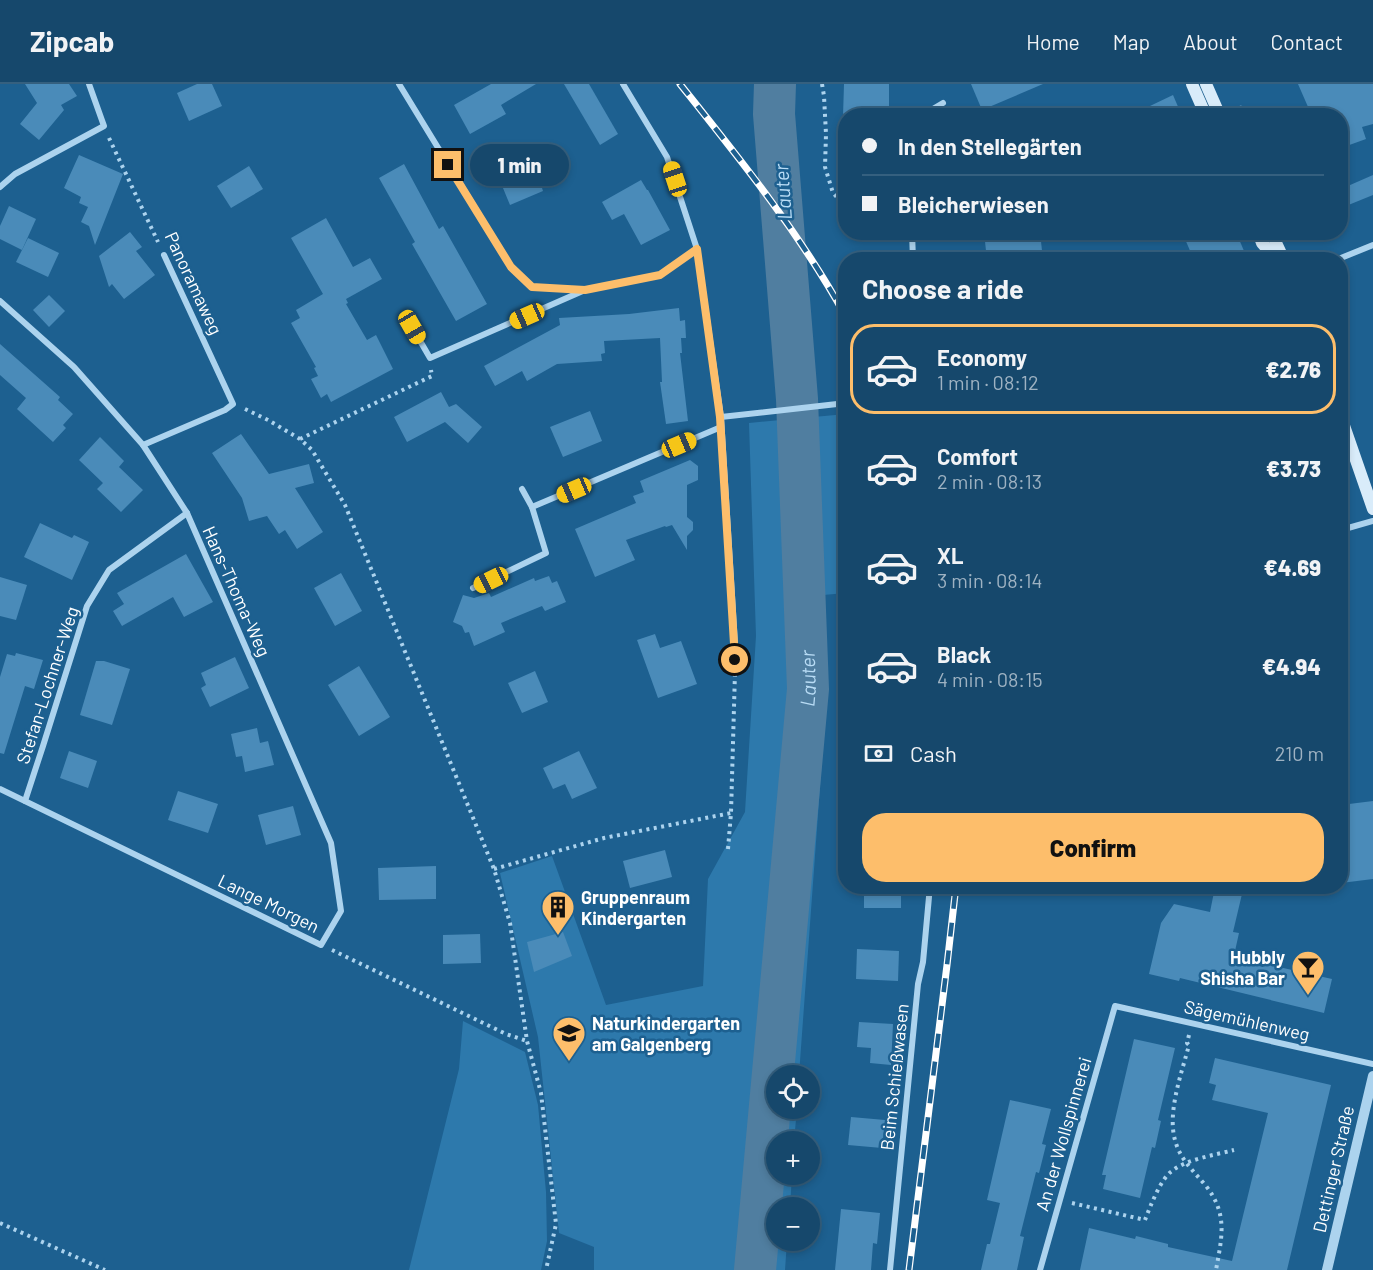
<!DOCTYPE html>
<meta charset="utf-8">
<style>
:root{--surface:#16486c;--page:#1f4f72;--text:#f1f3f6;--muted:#9eb2c2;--line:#35607f;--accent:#fdbe6b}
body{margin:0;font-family:Barlow,sans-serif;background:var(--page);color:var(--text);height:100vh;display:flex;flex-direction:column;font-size:22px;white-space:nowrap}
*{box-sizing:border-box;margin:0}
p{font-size:20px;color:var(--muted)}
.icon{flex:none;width:33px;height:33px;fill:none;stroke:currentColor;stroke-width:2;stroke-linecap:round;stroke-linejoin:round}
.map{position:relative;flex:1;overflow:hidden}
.details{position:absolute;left:838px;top:168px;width:510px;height:642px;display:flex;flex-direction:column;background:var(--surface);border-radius:24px;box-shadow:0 3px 9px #0003,0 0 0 2px var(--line)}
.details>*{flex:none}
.banner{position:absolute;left:838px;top:24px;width:510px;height:132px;border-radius:24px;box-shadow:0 3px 9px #0003,0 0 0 2px var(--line);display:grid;align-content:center;height:132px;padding:0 24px;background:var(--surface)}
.buttons{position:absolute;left:766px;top:981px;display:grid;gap:12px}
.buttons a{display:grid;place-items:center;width:54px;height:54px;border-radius:50%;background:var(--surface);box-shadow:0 3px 9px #0003,0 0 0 2px var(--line);font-size:30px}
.end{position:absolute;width:27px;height:27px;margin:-14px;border:8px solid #fdbe6b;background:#111;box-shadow:0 0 0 3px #111}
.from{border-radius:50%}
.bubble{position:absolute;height:42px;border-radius:21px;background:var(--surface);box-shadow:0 3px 9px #0003,0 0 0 2px var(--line);font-size:20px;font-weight:800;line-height:42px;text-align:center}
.car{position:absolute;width:18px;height:36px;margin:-18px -9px;border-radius:8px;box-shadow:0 0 4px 2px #0007;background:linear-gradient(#f5c518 24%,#345 0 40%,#f5c518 0 76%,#345 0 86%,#f5c518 0)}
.banner b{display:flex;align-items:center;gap:21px;height:57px;font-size:22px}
.banner b+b{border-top:2px solid var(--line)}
.banner i{width:15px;height:15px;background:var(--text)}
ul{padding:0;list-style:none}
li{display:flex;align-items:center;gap:18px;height:90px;margin:0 12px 9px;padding:0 12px;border:3px solid transparent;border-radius:24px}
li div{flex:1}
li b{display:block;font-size:22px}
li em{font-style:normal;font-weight:800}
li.selected{border-color:var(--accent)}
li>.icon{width:54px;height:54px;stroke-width:1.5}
h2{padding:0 24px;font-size:27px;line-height:72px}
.pay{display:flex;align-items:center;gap:15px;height:66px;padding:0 24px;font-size:22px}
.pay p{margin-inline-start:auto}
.primary-button{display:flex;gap:12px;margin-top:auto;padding:12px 24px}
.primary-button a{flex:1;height:69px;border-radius:24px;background:var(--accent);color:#111;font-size:24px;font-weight:800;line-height:69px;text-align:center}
header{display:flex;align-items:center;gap:36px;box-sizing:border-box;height:84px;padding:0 30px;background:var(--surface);border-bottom:2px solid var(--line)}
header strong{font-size:28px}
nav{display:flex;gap:33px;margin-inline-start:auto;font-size:21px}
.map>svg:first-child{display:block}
</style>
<header>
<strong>Zipcab</strong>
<nav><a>Home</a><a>Map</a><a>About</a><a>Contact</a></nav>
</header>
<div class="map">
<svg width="1373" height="1186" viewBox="0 0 1373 1186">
<rect width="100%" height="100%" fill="#1d6090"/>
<g fill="#2d79ac">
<path d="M846,330V509L823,511L827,607L799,991L777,992V1024L797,1025L794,1057L777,1058V1090L792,1091L790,1123L777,1124V1156L787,1157L785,1186H594V1163L559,1149L538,953L500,789L552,772L606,921L703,902L708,795L745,728L756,552L749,339Z"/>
<path d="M463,937L525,968L538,1021L546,1108L547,1157L541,1186H409L459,985Z"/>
</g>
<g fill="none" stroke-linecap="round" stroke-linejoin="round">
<path stroke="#507ea0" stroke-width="42" id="s1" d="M755,1186L808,605L797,315L774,30L775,0"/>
</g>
<g fill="#4a8bb9">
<path d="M25,0H69L77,12L61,21L64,26L39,56L20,40L37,19Z"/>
<path d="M197,0H212L222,22L189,37L177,9Z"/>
<path d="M491,0H536L501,21L506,30L470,50L454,21Z"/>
<path d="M564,0H589L618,50L600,61Z"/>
<path d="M844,0H889V32H843Z"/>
<path d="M971,0H1043L982,26Z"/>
<path d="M1298,0H1373V40L1362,43L1366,55L1341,64V32H1312Z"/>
<path d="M1173,11L1182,32H1129Z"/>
<path d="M79,71L123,90L95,161L89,142L81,138L88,123L79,119L81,113L64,104Z"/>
<path d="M541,74L552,100L542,104L543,107L510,121L498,92Z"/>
<path d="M404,80L439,145L443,142L487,220L456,237L412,160L415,158L379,94Z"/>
<path d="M249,82L263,105L231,124L217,102Z"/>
<path d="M1373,91V111L1341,124V105Z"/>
<path d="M641,96L647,106H648L670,146L641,161L624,130L612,136L602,118Z"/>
<path d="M9,122L36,135L22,166L0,155V142Z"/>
<path d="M326,134L353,183L370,174L382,195L346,215L348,219L346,220L367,256L376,251L393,285L331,318L327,310L321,314L311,295L318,292L314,284L316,283L291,239L300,234L296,226L323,210L291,154Z"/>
<path d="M130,148L142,163L136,167L155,191L124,215L112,200L109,203L99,172Z"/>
<path d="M984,148H1040L1043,176H987Z"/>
<path d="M1182,148H1236L1244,167L1225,176H1194Z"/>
<path d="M28,154L59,169L48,193L16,178Z"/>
<path d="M49,211L65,227L49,243L33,226Z"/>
<path d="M679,224L680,237L685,236L686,254H681L682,269H680L688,337L666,340L660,298H662L660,254L604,257L605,269L601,270L602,277L557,280L527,297L522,287L495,302L484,282L560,241L559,234L629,230Z"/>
<path d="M0,260L60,313L58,316L73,330L63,341L66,344L53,358L17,325L26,314L0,291Z"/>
<path d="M441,308L449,323L456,320L482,343L468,359L445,338L407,358L394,333Z"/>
<path d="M590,327L602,357L563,373L550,343Z"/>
<path d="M241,350L269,390L309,380L314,399L295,404L323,448L297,465L285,446L279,450L267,432L249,437L242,414L212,369Z"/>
<path d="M100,353L124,377L119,383L143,406L121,428L97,405L103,399L79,376Z"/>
<path d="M690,376L698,382V396L687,401V433L693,438V446L687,452V466L672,441L666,443L665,442L626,456L635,476L595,493L575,445L636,419L633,412L644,408L640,397Z"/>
<path d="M40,439L72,454L74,451L89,458L72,496L24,473Z"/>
<path d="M186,470L213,518L184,533L173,513L122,542L113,527L124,520L117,509Z"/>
<path d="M341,489L362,527L335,542L314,504Z"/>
<path d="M549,492L552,499L557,497L566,518L545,527L542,522L501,539L505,548L474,562L469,548L465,549L462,542L453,538L463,511L474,514L489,509L491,513L534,494L535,497Z"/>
<path d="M0,493L27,501L16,536L0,532Z"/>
<path d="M655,550L660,564L681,557L697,600L658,614L637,556Z"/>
<path d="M16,569L43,576L34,605L25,602L4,670L0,669V593L7,570L15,572Z"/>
<path d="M235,573L249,604L210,623L201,604L206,601L201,589Z"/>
<path d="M96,577H104L130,585L112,641L80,631Z"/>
<path d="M359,582L390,633L359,652L328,601Z"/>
<path d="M535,587L548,618L522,629L508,599Z"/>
<path d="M257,644L260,659L268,657L274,681L245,688L242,672L236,673L231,650Z"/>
<path d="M69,667L97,677L88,704L60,694Z"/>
<path d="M579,667L597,704L572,715L565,700L553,705L543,684Z"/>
<path d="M178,707L218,720L208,749L168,736Z"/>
<path d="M1373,717V795L1341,799V721Z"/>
<path d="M293,722L301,751L266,761L258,731Z"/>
<path d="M665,766L672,793L630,804L623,777Z"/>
<path d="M436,782V815L379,816L378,784Z"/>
<rect x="864" y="802" width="37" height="22"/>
<path d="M1215,803L1242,810L1233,848L1239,849L1233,876L1263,883L1265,880L1332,895L1324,929L1180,894L1179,897L1149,890L1161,839L1174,820L1210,828Z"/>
<path d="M563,848L572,872L534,888L527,858Z"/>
<path d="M480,850L481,879L443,880V851Z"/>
<path d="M857,865L899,867L898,897L856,895Z"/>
<path d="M859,938L893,940L891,981L870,979L871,964L857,963Z"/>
<path d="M1134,955L1175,964L1158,1036L1161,1037L1155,1064L1152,1063L1140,1114L1103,1105L1106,1091H1102Z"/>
<path d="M1215,974L1331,1001L1287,1186H1080L1089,1144L1135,1155L1136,1152L1168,1160V1163L1232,1177L1268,1029L1212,1016L1216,1001L1209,999Z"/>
<path d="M1010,1016L1051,1025L1042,1060L1046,1061L1039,1089L1036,1088L1020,1152L1024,1153L1017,1186H981L987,1160H990L1000,1119L987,1116Z"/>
<path d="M851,1033L885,1036L882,1064L848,1061Z"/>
<path d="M841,1125L880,1129L877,1160L873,1159L871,1186H835Z"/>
</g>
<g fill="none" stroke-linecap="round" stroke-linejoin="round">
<g stroke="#acd3ee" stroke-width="4" stroke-dasharray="3 4.5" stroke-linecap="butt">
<path d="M822,0L824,12L826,50L825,83L833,109L846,123"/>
<path d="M109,54L158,158"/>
<path d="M843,262L846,268"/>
<path d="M245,325L268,336L300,355L312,366L345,421L494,785L510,839L527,957L541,1009L556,1140L546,1186"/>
<path d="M300,355L432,292L431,286"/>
<path d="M728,765L731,729L735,588"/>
<path d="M494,785L604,754L731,729"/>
<path d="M332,866L506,950L527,957"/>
<path d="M1189,951L1187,959L1189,961C1182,988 1167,1028 1175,1056C1180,1076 1194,1087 1206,1102C1228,1130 1222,1153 1216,1186"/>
<path d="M1072,1119L1145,1136C1150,1123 1161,1094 1172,1087C1187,1075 1215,1071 1234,1066"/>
<path d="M0,1139L105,1186"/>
</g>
<g stroke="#acd3ee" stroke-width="4.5">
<path d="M1220,29L1241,24L1257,32"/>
<path d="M1280,32L1290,28L1291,32"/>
</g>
<g stroke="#acd3ee" stroke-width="6">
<path d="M399,0L511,183L532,203L582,206"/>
<path d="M623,0L667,73L697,165L721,333L736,576"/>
<path d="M921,32L943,19"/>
<path d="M0,103L15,90L104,42L89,0"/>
<path d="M912,148L913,176"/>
<path d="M1336,176L1373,161"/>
<path d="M0,217L74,283L143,361L187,429L331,759L341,827L321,861L0,705"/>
<path d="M412,243L430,274L585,206L660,191L697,165"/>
<path d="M721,333L846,319"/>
<path d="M143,361L225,326L233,320L164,171"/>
<path d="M532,423L721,343"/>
<path d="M1341,446L1373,437"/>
<path d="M473,504L546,469L532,423L522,405"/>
<path d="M25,717L43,662L87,522L109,486L187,429"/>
<path d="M890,1186L918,900L923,878L930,802"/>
<path d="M1040,1186L1115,922L1373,980"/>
</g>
<path stroke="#acd3ee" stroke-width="10" d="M1327,1186L1373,992"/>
<g stroke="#d9ecfa" stroke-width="12">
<path d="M1192,0L1206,32"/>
<path d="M1206,0L1220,32"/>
<path d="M1258,148L1262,159L1277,176"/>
<path d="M1271,148L1284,176"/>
<path d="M1341,333L1373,425"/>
</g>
<defs>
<g id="rail">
<path d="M680,0C739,74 800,149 846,233"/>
<path d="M909,1186L947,881L956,802"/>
</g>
</defs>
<use href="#rail" stroke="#fff" stroke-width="7"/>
<use href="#rail" stroke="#1d6090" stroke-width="4.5" stroke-dasharray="14" stroke-linecap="butt"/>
</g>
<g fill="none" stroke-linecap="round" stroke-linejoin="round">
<path stroke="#fdbe6b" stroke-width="8" d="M448,81L511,183L532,203L585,206L660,191L697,165L720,333L735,576"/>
</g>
<defs>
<symbol id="building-pin" viewBox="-11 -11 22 30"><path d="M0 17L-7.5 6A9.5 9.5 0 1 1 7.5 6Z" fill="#fdbe6b" stroke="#1d6090"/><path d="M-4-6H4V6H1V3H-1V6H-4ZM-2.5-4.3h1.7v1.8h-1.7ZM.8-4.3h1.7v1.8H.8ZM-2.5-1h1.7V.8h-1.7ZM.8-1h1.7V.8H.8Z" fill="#111"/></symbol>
<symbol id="bar-pin" viewBox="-11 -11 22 30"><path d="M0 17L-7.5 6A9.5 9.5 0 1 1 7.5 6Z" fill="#fdbe6b" stroke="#1d6090"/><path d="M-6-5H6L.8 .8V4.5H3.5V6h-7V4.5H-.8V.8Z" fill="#111"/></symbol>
<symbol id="school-pin" viewBox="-11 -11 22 30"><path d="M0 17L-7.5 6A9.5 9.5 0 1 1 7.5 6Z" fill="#fdbe6b" stroke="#1d6090"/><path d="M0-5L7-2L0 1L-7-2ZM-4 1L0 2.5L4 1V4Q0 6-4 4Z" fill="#111"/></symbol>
</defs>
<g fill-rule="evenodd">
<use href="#building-pin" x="539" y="804" width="38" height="52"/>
<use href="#bar-pin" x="1289" y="864" width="38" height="52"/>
<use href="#school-pin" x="550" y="930" width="38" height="52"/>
</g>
<g text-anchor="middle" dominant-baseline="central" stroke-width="5" stroke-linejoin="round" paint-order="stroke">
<g font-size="18" fill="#fff" stroke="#1d6090">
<text transform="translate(194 199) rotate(65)">Panoramaweg</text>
<text transform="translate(237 507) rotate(66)">Hans-Thoma-Weg</text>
<text transform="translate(47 601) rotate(-72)">Stefan-Lochner-Weg</text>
<text transform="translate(269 819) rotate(26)">Lange Morgen</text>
<text transform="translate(1247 936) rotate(13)">Sägemühlenweg</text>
<text transform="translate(894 993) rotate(-84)">Beim Schießwasen</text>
<text transform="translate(1063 1050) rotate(-74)">An der Wollspinnerei</text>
<text transform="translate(1333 1085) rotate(-77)">Dettinger Straße</text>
</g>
<g font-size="18" font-weight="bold" fill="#fff" stroke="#1d6090" text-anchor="start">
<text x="581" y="813">Gruppenraum<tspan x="581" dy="21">Kindergarten</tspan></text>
<text x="1285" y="873" text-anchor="end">Hubbly<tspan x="1285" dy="21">Shisha Bar</tspan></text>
<text x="592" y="939">Naturkindergarten<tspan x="592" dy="21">am Galgenberg</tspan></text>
</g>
<g font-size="20" font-style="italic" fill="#b9dcf5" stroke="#1d6090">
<text transform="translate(782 108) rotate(-94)">Lauter</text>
<text stroke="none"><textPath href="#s1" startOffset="594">Lauter</textPath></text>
</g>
</g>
</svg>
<div class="buttons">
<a><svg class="icon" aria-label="locate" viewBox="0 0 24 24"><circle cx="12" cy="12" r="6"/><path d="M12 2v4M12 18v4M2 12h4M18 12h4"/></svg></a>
<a>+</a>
<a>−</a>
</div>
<i class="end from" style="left:735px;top:576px"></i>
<i class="end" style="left:448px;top:81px"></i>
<div class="bubble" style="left:470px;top:60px;width:99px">1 min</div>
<i class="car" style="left:675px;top:95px;rotate:342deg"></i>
<i class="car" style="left:527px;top:232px;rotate:246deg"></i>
<i class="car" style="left:412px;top:243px;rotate:150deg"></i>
<i class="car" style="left:679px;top:361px;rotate:67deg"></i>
<i class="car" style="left:574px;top:406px;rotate:247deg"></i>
<i class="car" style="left:491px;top:496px;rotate:244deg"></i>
<div class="banner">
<b><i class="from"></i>In den Stellegärten</b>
<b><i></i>Bleicherwiesen</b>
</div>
<section class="details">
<h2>Choose a ride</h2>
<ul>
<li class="selected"><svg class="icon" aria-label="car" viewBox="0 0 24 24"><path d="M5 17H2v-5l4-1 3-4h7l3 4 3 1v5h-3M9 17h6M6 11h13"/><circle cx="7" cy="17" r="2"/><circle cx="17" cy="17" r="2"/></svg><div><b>Economy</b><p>1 min · 08:12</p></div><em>€2.76</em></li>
<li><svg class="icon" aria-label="car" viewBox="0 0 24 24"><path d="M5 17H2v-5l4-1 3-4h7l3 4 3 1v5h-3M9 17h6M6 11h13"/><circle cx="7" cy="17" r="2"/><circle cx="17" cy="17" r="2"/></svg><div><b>Comfort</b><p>2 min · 08:13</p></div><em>€3.73</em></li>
<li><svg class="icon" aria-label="car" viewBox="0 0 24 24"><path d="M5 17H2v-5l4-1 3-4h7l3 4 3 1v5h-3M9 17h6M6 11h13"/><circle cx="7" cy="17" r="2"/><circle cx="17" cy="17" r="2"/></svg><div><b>XL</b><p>3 min · 08:14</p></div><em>€4.69</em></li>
<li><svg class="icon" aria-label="car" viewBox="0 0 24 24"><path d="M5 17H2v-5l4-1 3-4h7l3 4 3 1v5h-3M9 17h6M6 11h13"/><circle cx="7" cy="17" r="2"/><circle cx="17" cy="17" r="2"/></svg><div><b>Black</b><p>4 min · 08:15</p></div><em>€4.94</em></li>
</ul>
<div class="pay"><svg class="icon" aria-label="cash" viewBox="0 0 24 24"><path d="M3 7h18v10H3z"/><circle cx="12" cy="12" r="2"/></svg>Cash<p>210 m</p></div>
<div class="primary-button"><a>Confirm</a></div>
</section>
</div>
